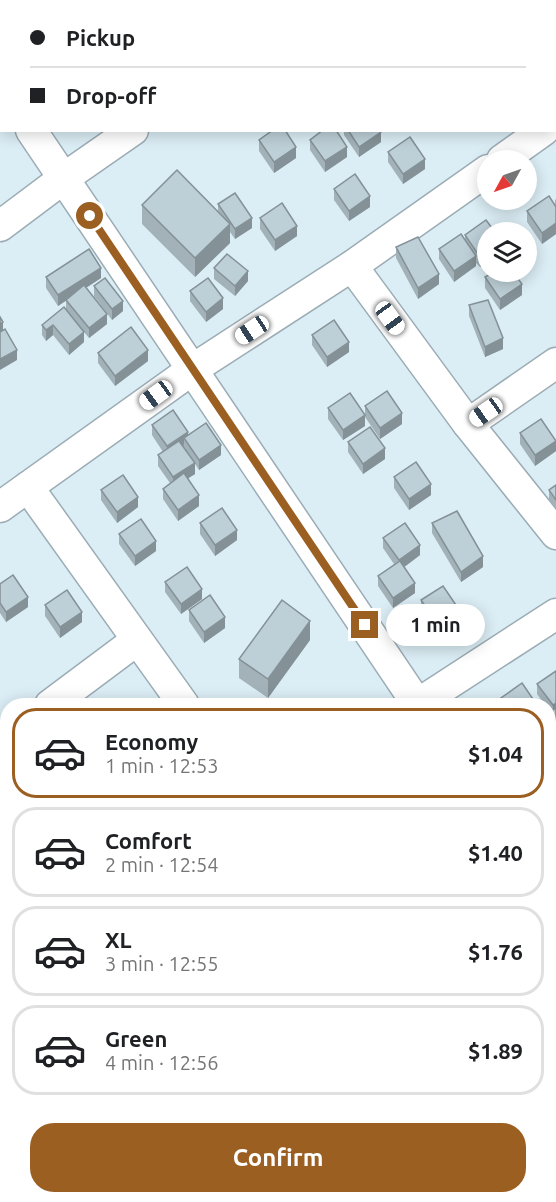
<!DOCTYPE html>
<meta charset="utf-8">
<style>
:root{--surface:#fff;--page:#f6f6f6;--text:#202124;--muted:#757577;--line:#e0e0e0;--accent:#9b5f21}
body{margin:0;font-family:Ubuntu,sans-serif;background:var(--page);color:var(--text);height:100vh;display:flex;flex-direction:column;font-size:22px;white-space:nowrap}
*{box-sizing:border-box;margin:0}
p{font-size:20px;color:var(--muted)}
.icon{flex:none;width:33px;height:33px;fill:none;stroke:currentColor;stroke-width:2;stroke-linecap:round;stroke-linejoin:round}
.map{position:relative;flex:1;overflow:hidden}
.drawer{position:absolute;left:0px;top:698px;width:556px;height:506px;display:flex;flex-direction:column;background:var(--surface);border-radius:24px 24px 0 0;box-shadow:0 3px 15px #0003}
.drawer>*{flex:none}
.hud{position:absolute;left:0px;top:0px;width:556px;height:132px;box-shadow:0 3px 15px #0003;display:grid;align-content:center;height:132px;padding:0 30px;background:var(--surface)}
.needle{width:39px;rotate:230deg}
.tools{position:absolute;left:477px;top:150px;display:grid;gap:12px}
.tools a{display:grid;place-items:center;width:60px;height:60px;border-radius:50%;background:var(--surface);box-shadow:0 3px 15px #0003;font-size:30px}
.end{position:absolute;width:27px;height:27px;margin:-14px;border:8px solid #9b5f21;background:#fff;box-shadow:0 0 0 3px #fff}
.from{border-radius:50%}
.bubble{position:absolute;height:42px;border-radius:21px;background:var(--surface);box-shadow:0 3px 15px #0003;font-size:20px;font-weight:700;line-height:42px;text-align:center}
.car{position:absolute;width:18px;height:36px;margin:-18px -9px;border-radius:8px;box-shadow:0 0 4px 2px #0007;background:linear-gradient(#fff 24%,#345 0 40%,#fff 0 76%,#345 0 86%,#fff 0)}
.hud b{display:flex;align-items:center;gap:21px;height:57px;font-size:22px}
.hud b+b{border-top:2px solid var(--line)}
.hud i{width:15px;height:15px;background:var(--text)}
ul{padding:10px 0 0;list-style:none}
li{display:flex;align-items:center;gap:18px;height:90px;margin:0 12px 9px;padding:0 18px;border:3px solid var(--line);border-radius:24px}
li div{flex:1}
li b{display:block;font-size:22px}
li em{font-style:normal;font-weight:700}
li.on{border-color:var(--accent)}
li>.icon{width:54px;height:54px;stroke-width:1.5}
.primary-button{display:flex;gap:12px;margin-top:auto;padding:12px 30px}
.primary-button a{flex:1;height:69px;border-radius:24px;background:var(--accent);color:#fff;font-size:24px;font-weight:700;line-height:69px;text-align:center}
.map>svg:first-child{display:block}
</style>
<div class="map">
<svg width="556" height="1202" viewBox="0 0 556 1202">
<rect width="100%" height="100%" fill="#dbedf5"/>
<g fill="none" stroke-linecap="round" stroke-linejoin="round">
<defs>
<g id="minor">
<path d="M323,2L326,0"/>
<path d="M0,85L2,87"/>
<path d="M31,130L418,705"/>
<path d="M502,160L544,130"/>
<path d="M0,226L64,178L133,130"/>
<path d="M352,266L468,424L556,534"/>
<path d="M468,424L556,363"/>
<path d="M28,487L184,705"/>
<path d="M0,507L193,369L352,266L488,170"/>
<path d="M50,705L137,640"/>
<path d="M416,705L556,614"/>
<path d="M0,742L8,737"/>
<path d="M549,830L556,825"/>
<path d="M549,895L556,905"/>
<path d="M0,984L8,978"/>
<path d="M0,1141L8,1152"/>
<path d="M37,1196L42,1202"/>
<path d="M515,1196L520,1202"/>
<path d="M0,1202L11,1196"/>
<path d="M341,1202L350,1196"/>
</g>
</defs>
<use href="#minor" stroke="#9bacb4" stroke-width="33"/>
<use href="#minor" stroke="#fff" stroke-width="30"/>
</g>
<g fill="#a3b2b9">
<path d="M344,130H380L381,142L359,157L344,135Z"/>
<path d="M259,140L296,158L274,173L259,151Z"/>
<path d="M310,140L347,157L325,172L310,150Z"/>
<path d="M388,152L425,169L403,184L388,162Z"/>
<path d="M334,189L370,207L349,221L334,200Z"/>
<path d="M556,199V234L542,244L527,222V211L555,205V200Z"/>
<path d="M218,204L252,228L235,239L230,232V243L195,277L142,224V205L218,211Z"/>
<path d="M260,218L297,236L275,251L260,229Z"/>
<path d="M486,220L480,267L476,263V266L454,282L439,259V249L465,239V235Z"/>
<path d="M396,247L439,284L418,299L396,258Z"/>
<path d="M214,268L248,281L235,296L214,279Z"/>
<path d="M46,277L101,278L86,288L107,324L89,338L84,332V342L69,355L53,335L46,341L42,335V325L66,310V300L58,306L46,288Z"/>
<path d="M485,277L522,295L500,310L485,288Z"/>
<path d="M94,286L123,311L112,320L94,296Z"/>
<path d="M190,291L223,309L206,322L190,301Z"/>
<path d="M469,305L503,349L485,357L469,316Z"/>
<path d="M312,335L349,352L327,367L312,345Z"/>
<path d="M98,353L148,361L115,386L98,363Z"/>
<path d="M365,406L402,424L380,439L365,417V426L343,440L328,419V408L365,415Z"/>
<path d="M152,425L188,435L221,455L199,470L195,464V474L188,478L199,506L178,521L163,499V489L170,483L158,466V455L163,452L152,435Z"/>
<path d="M520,433L556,440V451L535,466L520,444Z"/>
<path d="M348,442L385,459L363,474L348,452Z"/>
<path d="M394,477L431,495L409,510L394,488Z"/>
<path d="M556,485V510L549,500V490Z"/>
<path d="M101,490L138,507L117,523L101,500Z"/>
<path d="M200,523L237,540L215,556L200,534Z"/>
<path d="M432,523L483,567L461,582L432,533Z"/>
<path d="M119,534L156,551L135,566L119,544Z"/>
<path d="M383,538L420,555L404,567L415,593L393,608L378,586V576L394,564L383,548Z"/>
<path d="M165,582L202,599L181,614L165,592Z"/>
<path d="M0,584L28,607L6,622L0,613Z"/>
<path d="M421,600L458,618L436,633L421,611Z"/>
<path d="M45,605L82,622L60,638L45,616Z"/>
<path d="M189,610L225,628L204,643L189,621Z"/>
<path d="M310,640L268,698L239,678V659Z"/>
<path d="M556,671V750L552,753L549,749V705H545L537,694V684Z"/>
<path d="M501,698L537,705H501Z"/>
<path d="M8,904V921L4,917V907Z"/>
<path d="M556,994V1007L555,1006V995Z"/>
<path d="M8,1013V1027L6,1024V1014Z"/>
<path d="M246,1196L283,1202H246Z"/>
<path d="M441,1196H510V1202H446Z"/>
</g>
<g fill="#849196">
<path d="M381,132V142L359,157V147Z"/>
<path d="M296,147V158L274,173V162Z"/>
<path d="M347,147V157L325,172V161Z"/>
<path d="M425,159V169L403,184V174Z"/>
<path d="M370,196V207L349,221V211Z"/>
<path d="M252,218V228L235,239V229Z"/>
<path d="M556,223V234L542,244V233Z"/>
<path d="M230,224V243L195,277V258Z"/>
<path d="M297,226V236L275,251V240Z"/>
<path d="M488,252V262L480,267V257Z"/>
<path d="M476,256V266L454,282V271Z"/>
<path d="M101,268V278L58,306V295Z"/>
<path d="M248,271V281L235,296V286Z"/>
<path d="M439,274V284L418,299V288Z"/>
<path d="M522,284V295L500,310V299Z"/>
<path d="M223,298V309L206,322V312Z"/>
<path d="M123,301V311L112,320V309Z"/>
<path d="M107,314V324L89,338V328Z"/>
<path d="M3,322V333L0,335V324Z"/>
<path d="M53,325V335L46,341V330Z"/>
<path d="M84,332V342L69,355V344Z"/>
<path d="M503,338V349L485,357V347Z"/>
<path d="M349,342V352L327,367V357Z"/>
<path d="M17,350V360L0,370V359Z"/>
<path d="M148,350V361L115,386V376Z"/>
<path d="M402,413V424L380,439V428Z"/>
<path d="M365,415V426L343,440V430Z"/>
<path d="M188,432V442L184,438V445L167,457V446Z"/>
<path d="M556,441V451L535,466V455Z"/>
<path d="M221,445V455L199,470V460Z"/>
<path d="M385,448V459L363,474V464Z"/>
<path d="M195,463V474L173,488V477Z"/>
<path d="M431,484V495L409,510V499Z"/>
<path d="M199,495V506L178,521V510Z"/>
<path d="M138,497V507L117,523V512Z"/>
<path d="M237,530V540L215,556V545Z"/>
<path d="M156,541V551L135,566V556Z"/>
<path d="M420,545V555L399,571V560Z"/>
<path d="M483,556V567L461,582V572Z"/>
<path d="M415,583V593L393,608V598Z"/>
<path d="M202,589V599L181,614V604Z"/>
<path d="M28,597V607L6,622V612Z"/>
<path d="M458,608V618L436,633V622Z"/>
<path d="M82,612V622L60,638V627Z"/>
<path d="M225,617V628L204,643V632Z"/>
<path d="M310,621V640L268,698V679Z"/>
<path d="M556,703V713L553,716V705Z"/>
<path d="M556,740V750L552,753V743Z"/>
<path d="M8,817V827L0,833V822Z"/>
<path d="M556,1104V1115L549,1120V1109Z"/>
<path d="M228,1196H234V1202H219Z"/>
<path d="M491,1196H510V1202H481Z"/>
</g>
<g fill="#bdcfd7" stroke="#849196" stroke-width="1.5">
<path d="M555,42H556V58L555,57Z"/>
<path d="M273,130H285L296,147L274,162L259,140Z"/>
<path d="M323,130H336L347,147L325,161L310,140Z"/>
<path d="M348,130H380L381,132L359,147Z"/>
<path d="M410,137L425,159L403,174L388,152Z"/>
<path d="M177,170L230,224L195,258L142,205Z"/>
<path d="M355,174L370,196L349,211L334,189Z"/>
<path d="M235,193L252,218L235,229L218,204Z"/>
<path d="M549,196L556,207V223L542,233L527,211Z"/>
<path d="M282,203L297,226L275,240L260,218Z"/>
<path d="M486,220L495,232H488V252L480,257L465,235Z"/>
<path d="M461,234L476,256L454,271L439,249Z"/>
<path d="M418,237L439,274L418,288L396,247Z"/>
<path d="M89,249L101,268L58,295L46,277Z"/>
<path d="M227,254L248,271L235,286L214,268Z"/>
<path d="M494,272H513L522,284L500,299L485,277Z"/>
<path d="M105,278L123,301L112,309L94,286Z"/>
<path d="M208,278L223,298L206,312L190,291Z"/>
<path d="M84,285L107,314L89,328L66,300Z"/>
<path d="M488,300L503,338L485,347L469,305Z"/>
<path d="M64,307L84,332L69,344L53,325L46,330L42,325Z"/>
<path d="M0,317L3,322L0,324Z"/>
<path d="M334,320L349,342L327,357L312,335Z"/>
<path d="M131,327L148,350L115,376L98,353Z"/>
<path d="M5,329L17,350L0,359V332Z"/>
<path d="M387,391L402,413L380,428L365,406Z"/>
<path d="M350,393L365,415L343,430L328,408Z"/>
<path d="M173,410L188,432L167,446L152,425Z"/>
<path d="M541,419L556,441L535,455L520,433Z"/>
<path d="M206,423L221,445L199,460L184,438Z"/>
<path d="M370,427L385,448L363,464L348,442Z"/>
<path d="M179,441L195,463L173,477L158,455Z"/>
<path d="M416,462L431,484L409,499L394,477Z"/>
<path d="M184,473L199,495L178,510L163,489Z"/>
<path d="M123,475L138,497L117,512L101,490Z"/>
<path d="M556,485V500L549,490Z"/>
<path d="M222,508L237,530L215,545L200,523Z"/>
<path d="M457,511L483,556L461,572L432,523Z"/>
<path d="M141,519L156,541L135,556L119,534Z"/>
<path d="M405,523L420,545L399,560L383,538Z"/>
<path d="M400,561L415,583L393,598L378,576Z"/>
<path d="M187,567L202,589L181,604L165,582Z"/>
<path d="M13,575L28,597L6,612L0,603V584Z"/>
<path d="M443,586L458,608L436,622L421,600Z"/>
<path d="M67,590L82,612L60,627L45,605Z"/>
<path d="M210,595L225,617L204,632L189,610Z"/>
<path d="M282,600L310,621L268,679L239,659Z"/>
<path d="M556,671V703L553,705L537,684Z"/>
<path d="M522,683L537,705H506L501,698Z"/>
<path d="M556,708V740L552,743L549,739V712Z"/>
<path d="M2,789L8,797V817L0,822V790Z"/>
<path d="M552,1074L556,1080V1104L549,1109V1077Z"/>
<path d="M181,1196H228L219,1202H176L174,1200Z"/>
<path d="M247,1196H278L283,1202H251Z"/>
<path d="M409,1196H440L445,1202H413Z"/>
<path d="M455,1196H491L481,1202H460Z"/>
</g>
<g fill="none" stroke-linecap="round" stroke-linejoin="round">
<path stroke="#9b5f21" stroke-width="8" d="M90,216L365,625"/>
</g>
</svg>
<div class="tools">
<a><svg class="needle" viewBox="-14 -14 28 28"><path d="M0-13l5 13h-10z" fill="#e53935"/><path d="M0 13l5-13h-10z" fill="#757577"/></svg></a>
<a><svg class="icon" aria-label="layers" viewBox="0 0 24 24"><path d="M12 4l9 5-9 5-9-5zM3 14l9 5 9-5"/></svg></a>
</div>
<i class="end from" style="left:90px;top:216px"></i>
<i class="end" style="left:365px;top:625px"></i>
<div class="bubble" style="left:386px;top:604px;width:99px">1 min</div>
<i class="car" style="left:390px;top:318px;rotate:144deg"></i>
<i class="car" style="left:252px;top:330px;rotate:237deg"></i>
<i class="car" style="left:156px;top:395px;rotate:234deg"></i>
<i class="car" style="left:486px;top:412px;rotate:235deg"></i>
<div class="hud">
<b><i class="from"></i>Pickup</b>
<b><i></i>Drop-off</b>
</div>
<section class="drawer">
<ul>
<li class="on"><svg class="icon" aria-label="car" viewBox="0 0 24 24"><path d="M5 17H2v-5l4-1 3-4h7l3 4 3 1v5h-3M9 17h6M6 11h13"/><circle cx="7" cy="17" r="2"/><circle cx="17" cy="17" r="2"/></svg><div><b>Economy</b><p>1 min · 12:53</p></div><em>$1.04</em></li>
<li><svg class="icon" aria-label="car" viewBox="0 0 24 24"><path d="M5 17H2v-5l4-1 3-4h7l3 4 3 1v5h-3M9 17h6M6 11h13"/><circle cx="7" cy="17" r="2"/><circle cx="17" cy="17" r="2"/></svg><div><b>Comfort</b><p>2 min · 12:54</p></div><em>$1.40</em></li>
<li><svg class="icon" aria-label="car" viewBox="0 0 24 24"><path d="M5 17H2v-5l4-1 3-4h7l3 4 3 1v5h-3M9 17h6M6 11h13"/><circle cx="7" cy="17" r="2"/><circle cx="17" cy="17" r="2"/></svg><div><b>XL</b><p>3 min · 12:55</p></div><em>$1.76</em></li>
<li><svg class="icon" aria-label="car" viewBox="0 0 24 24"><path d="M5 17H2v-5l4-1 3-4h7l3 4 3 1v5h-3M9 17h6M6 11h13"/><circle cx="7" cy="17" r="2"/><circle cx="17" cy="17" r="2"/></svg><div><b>Green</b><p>4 min · 12:56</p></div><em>$1.89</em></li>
</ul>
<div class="primary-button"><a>Confirm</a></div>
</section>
</div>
